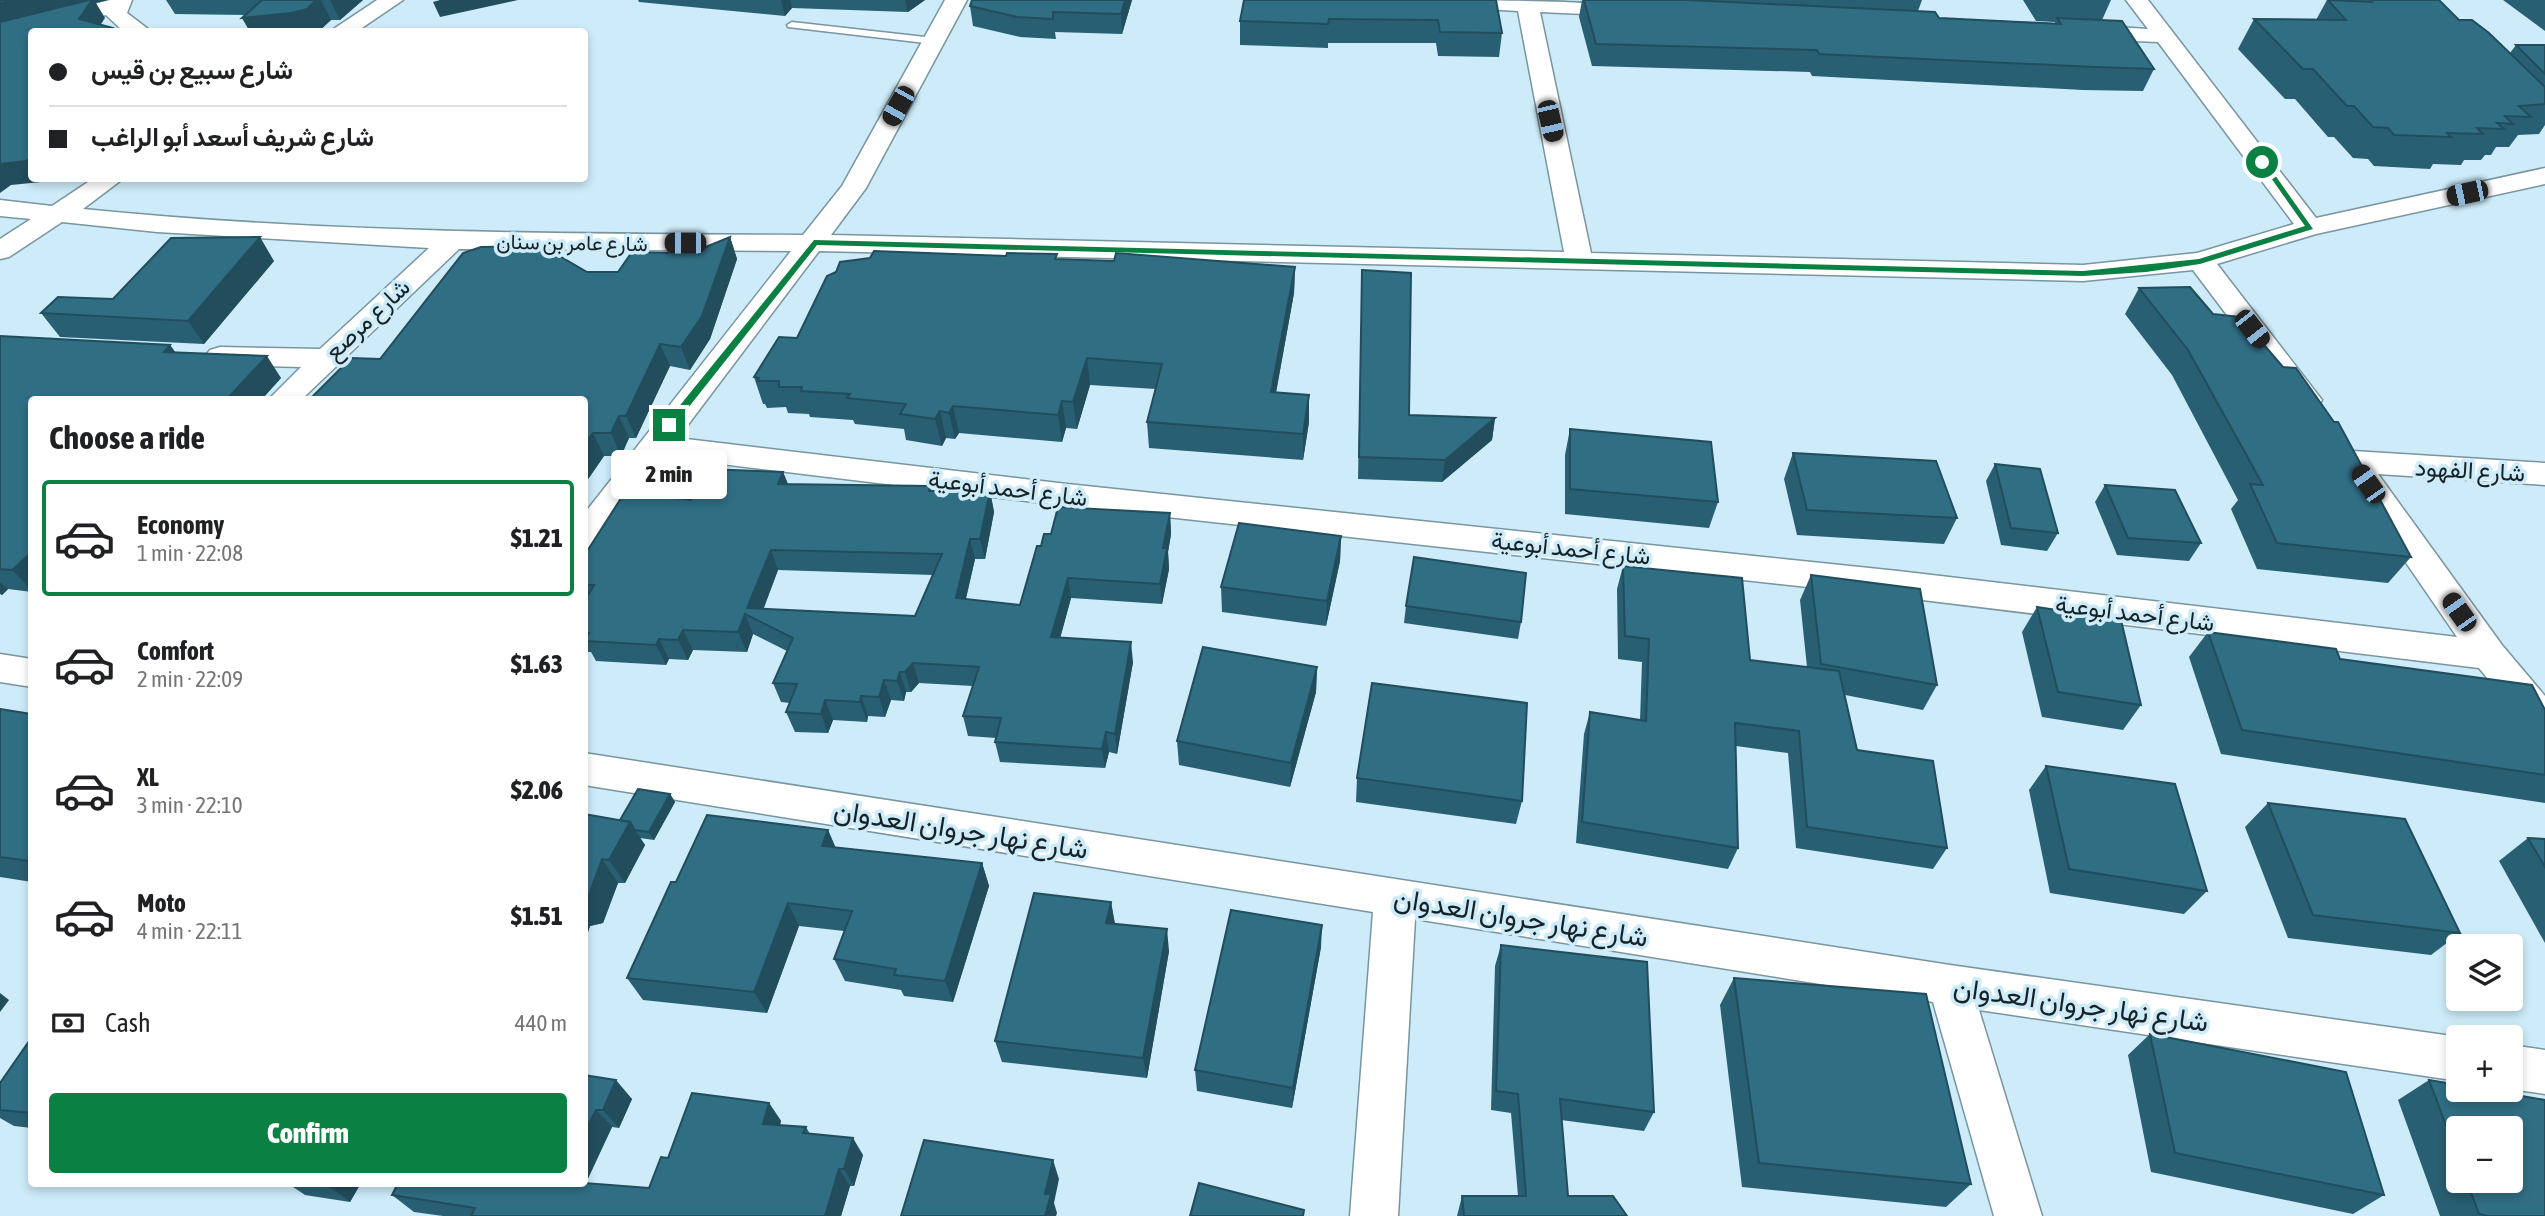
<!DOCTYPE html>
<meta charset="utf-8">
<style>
:root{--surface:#fff;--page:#f6f6f6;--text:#202124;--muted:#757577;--line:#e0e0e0;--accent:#0b8043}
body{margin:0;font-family:"Asap Condensed",Vazirmatn,sans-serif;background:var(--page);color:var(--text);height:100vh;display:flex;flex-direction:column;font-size:26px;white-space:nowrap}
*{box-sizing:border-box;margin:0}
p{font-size:23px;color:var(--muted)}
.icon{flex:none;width:38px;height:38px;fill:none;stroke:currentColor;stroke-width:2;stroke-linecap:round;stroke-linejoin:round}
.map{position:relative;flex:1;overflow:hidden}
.sheet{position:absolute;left:28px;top:396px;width:560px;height:791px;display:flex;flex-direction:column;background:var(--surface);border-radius:7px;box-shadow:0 4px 10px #0003}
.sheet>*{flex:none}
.banner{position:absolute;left:28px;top:28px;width:560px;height:154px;border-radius:7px;box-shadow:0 4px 10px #0003;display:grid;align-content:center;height:154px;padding:0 21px;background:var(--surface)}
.buttons{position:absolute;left:2446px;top:934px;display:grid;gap:14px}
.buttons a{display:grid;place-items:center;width:77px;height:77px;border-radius:7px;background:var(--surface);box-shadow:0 4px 10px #0003;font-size:35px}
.end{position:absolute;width:32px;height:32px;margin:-16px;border:9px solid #0b8043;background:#fff;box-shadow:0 0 0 4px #fff}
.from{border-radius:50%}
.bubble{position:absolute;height:49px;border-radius:7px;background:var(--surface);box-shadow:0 4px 10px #0003;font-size:23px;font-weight:800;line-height:49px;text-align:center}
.car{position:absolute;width:21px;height:42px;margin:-21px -10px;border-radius:9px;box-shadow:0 0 5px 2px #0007;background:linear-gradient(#222 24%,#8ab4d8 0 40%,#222 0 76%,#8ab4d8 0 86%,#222 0)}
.banner b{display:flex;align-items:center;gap:24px;height:66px;font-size:26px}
.banner b+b{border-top:2px solid var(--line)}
.banner i{width:18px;height:18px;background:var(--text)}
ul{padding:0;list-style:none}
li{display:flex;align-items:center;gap:21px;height:116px;margin:0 14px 10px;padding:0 7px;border:4px solid transparent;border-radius:7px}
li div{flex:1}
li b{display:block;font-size:26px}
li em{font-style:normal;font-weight:800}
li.on{border-color:var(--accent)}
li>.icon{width:63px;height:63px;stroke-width:1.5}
h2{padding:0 21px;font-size:32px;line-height:84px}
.pay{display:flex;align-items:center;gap:18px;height:77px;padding:0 21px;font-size:26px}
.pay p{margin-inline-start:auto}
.action{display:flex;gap:14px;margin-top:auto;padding:14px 21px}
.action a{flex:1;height:80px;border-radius:7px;background:var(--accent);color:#fff;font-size:28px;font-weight:800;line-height:80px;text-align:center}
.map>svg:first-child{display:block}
</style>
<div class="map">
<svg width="2545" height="1216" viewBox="0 0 2545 1216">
<rect width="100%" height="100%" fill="#cdebf8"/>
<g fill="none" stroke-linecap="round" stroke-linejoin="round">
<defs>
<path id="service" d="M792,22L934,38L940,41L934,44L788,27L787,25Z"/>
<g id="minor">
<path d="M110,0H132L127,13L152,32H124L106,15L0,42V28Z"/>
<path d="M377,0H403L356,32H329Z"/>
<path d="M945,0H967L866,188L831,235L1564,252L1518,11L1435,6L1424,0C1453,0 1629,0 1639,10L1628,16L1540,12L1591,253L2083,265L2197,253L2294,224L2158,42L2086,39L2075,32L2086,25L2148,29L2126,0H2148L2316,218L2545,168V184L2316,234L2217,264L2322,400L2318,407L2307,410L2296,407L2193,270L2083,281L819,251L678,438L1067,484L1898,571L2457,637L2337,462L2342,454L2353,451L2545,463V485L2378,474L2502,645L2545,696V737L2532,733L2479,668L1898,597L1067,506L663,457L596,546L584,550V514L791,251L459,249L302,399H269L301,367L220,365L210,362L205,356L210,350L220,347L320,349L429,248L157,232L62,222L9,257L0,259V239L31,219L0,216V200L52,206L94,178H124L83,209C322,233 563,234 803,235L842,186Z"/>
<path d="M0,654L32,659V687L0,682Z"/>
<path d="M584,753L1950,965L2459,1037V1081L1979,1010L2042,1216H1994L1933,1002L1415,919L1398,1216H1350L1373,912L584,785Z"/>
<path d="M2511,1045L2545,1050V1094L2511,1089Z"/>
</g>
</defs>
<use href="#service" stroke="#7895a0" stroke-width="3"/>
<use href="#minor" stroke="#7895a0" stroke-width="3"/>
<use href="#service" fill="#fff" fill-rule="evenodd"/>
<use href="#minor" fill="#fff" fill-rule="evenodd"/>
</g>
<g fill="#295f72" fill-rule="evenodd">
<path d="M166,0H363L340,20H331L319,31L245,15L175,14Z"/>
<path d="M638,0H925L908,12L792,8L785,16L639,2Z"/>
<path d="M972,0H1132L1122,34L1055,32L1056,39L1020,37L973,26L970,6Z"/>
<path d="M1496,0L1502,33L1499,57L1438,56L1436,43H1328V48L1240,45V21Z"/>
<path d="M1582,0H1922L1918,11L1939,18L2055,23V22L2036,21L2023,0H2111L2102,20L2154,69L2143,91L2083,90L1812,76L1810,72L1592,66L1579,17Z"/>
<path d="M2327,0H2439L2459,20L2510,53L2516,45H2545V125L2539,134L2518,135L2509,147H2496L2491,155H2485L2481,160H2464L2461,165L2433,164L2430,169L2374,166L2368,159L2353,158L2334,137H2328L2295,99H2285L2238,49L2254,19L2316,20Z"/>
<path d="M2503,0H2545V31Z"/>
<path d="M730,237L737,259L710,339L690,370L670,366L636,438H629L621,456H604L584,485V399L380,359L587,272H618L668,253L696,251Z"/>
<path d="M1057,259L1295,267L1294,293L1276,393L1309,422L1303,460L1149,448L1147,422L1156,389L1090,385L1077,429L1066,428L1062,442L959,433L955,439L946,438L942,446L906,440L904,429L855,424L853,420L810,417L809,414L788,413L786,407L767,408L765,404H763L754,377L797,338Z"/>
<path d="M274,261L204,344L60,337L41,313L113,299Z"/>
<path d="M1362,270L1409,415L1495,418L1492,440L1442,482L1358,479Z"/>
<path d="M2139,288L2411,557L2388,583L2257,569L2231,509L2238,500L2172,375L2125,314Z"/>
<path d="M0,336L170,345L175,352L281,378L262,399H32V592L8,589L2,595L0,594Z"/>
<path d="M1570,429L1718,502L1709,528L1565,514V455Z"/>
<path d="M1793,453L1957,518L1944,544L1797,535L1784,479Z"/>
<path d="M1995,464L2058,533L2047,551L2001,545L1986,481Z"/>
<path d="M783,472L788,484L930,486L931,491H990L994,512L985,559H975L966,599L1020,605L1041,546L1051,534L1170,513L1171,534L1168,552L1169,569L1162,604L1071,598L1060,638L1133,662L1117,754L1109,752L1105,768L1000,762L995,742L996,738L968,736L963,716L973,686L919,683L911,692H906L904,701L891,700L885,717L868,716L867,722L833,720L828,733L795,732L786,712L790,703L781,702L773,683L787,651L753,634L747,652L693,650L688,660L669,659L666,665L596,661L591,652H584V556L691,500ZM778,570L933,575L915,616L763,609Z"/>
<path d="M2105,485L2201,543L2189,561L2117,555L2095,502Z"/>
<path d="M1341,536L1340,561L1326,626L1222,612L1221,587Z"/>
<path d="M1623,566L1750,660L1807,667L1800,600L1811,575L1937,685L1923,710L1845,695L1857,750L1947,848L1933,869L1796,848L1788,753L1736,746L1738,848L1728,869L1576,843L1584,734L1590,712L1640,720L1642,662L1618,659L1617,589Z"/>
<path d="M1406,606L1521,622L1518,639L1404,623Z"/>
<path d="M2037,607L2141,705L2123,730L2042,717L2022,632Z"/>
<path d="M2208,632L2340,659L2545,710V803L2221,754L2189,657Z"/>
<path d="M1317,667L1316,692L1290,787L1179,765L1177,741Z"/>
<path d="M0,709L32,714V882L0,877Z"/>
<path d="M2046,766L2207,891L2184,914L2050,893L2029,790Z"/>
<path d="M1357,778L1522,801L1516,824L1356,802Z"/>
<path d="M670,794L675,802L654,840L640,838L645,845L625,883H618L603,923L590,926L584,944V814L620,820Z"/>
<path d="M2268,803L2460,933L2431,955L2288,938L2245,827Z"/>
<path d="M828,830L835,847L982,863L989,886L953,1002L904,996L901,990L845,981L834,959L844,931L799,926L767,1013L643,1000L627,978L676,882Z"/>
<path d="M2528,838L2545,839V943L2499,861Z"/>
<path d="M1111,902L1115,924L1169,951L1147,1078L1002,1062L995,1041Z"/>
<path d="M1501,945L1654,1112L1644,1131L1561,1120L1568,1196L1627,1216H1457L1462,1196H1518L1511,1113L1491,1110L1495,966Z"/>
<path d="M1321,947L1292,1108L1197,1091L1195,1070Z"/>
<path d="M1734,978L1971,1184L1946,1207L1742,1187L1720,1005Z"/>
<path d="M2150,1034L2384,1195L2353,1214L2151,1172L2128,1055Z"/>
<path d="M32,1037V1128L14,1126L0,1118V1083Z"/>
<path d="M584,1075L632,1099L619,1128L612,1127L586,1183L649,1188L668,1158L769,1103L781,1121L780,1125L806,1127L810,1134L863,1155L854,1186H850L841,1216H443L414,1212L392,1195Z"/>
<path d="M2429,1080L2545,1216H2440L2398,1100ZM2459,1129L2511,1181H2459Z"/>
<path d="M287,1183H361L350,1202L305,1195Z"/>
</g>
<g fill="#224d5c">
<path d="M14,0H108L96,3L105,18L96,32L0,25V3Z"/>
<path d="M316,0H321L331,20L318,32H250L242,18Z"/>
<path d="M330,0H363L340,20Z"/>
<path d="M440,0H518L440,17L433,2Z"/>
<path d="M781,0H790L792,8L785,16Z"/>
<path d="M905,0H925L908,12Z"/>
<path d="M1125,0H1132L1122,34L1121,14Z"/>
<path d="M32,158V178H46L41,182L11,185L0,193V164Z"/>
<path d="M260,237L274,261L204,344L188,321Z"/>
<path d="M730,237L737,259L710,339L690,370L681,347Z"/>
<path d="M1295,267L1294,293L1271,419V392Z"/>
<path d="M660,344L670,366L636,438L626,416Z"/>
<path d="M170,345L186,367L164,352Z"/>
<path d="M267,356L281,378L262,399H227Z"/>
<path d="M1087,358L1090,385L1077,429L1073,402Z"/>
<path d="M1309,395V422L1303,460V434Z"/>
<path d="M1062,401L1066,428L1062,442L1058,415Z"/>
<path d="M953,406L959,433L955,439L949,413Z"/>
<path d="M940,411L946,438L942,446L935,419Z"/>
<path d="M619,416L629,438L621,456L611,433Z"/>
<path d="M1495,418L1492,440L1442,482L1445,460Z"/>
<path d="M593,433L604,456L584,485V445Z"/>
<path d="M783,472L791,492L778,484Z"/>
<path d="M990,491L994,512L985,559L980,539Z"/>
<path d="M1170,513L1171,534L1168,552L1169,569L1162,604L1160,584L1163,548Z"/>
<path d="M1341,536L1340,561L1326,626L1327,601Z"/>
<path d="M970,539L975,559L961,618L956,598Z"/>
<path d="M771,550L778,570L759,621L747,608Z"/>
<path d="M32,552V590L12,570Z"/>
<path d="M1068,578L1071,598L1055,657L1051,637Z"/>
<path d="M0,582L8,589L2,595L0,593Z"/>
<path d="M745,614L753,634L747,652L738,632Z"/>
<path d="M683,630L693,650L688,660L678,640Z"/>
<path d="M659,639L669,659L666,665L656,645Z"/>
<path d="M1131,642L1133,662L1117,754L1115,734Z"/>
<path d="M913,663L919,683L911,692L905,672Z"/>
<path d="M1317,667L1316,692L1290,787L1291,763Z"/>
<path d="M900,672L906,692L904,701L897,681Z"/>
<path d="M884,680L891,700L885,717L879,697Z"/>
<path d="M861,696L868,716L867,722L860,702Z"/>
<path d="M825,700L833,720L828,733L821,714Z"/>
<path d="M1106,732L1109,752L1105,768L1102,749Z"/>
<path d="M670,794L675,802L654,840L649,832Z"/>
<path d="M630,822L645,845L625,883L609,860Z"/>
<path d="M828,830L838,853L822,846Z"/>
<path d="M602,859L618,883L603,923L590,926L584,944V901Z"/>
<path d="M982,863L989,886L953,1002L945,981Z"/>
<path d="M1111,902L1115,925L1106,923Z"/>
<path d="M788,903L799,926L767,1013L754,992Z"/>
<path d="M1322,925L1321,947L1292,1108L1293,1088Z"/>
<path d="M1167,929L1169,951L1147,1078L1143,1058Z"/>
<path d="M0,993L9,1000L0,1012Z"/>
<path d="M616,1080L632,1099L619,1128L603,1110Z"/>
<path d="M769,1103L781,1121L775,1141L763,1124Z"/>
<path d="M596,1110L612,1127L579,1197L584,1183V1133Z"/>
<path d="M853,1138L863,1155L854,1186L844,1169Z"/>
<path d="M1053,1160L1059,1179L1054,1203L1057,1213L1056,1216H1045V1194Z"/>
<path d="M839,1169L850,1186L841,1216H825Z"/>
<path d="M328,1183H361L350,1202L327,1185Z"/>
</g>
<g fill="#306e84" stroke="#224d5c" stroke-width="2" fill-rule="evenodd">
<path d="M0,0H14L0,3Z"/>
<path d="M89,0H92L79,19L113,28L109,32H32V158L26,161L0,164V22Z"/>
<path d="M262,0H316L307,9L291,13L242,18Z"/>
<path d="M972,0H1125L1121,14L1053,12V19L1017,17L970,6Z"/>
<path d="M1244,0H1496L1502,33L1440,32L1438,20L1329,19L1328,24L1240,21Z"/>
<path d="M1584,0H1688L1935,12L1939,18L2061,24L2057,18L2122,21L2154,69L2094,67L1819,54L1817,50L1596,44Z"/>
<path d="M2328,0L2372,2L2371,0H2439L2459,20H2472L2489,33L2545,87V104L2519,106L2531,117L2505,116L2513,124L2497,123L2504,129L2477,128L2483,134L2447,133L2451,137L2394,135L2388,128L2373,127L2354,106H2347L2313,69H2303L2254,19L2346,20Z"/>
<path d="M2516,45H2545V74Z"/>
<path d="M260,237L188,321L41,313L58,297L113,299L171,238Z"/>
<path d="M730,237L702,316L681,347L660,344L626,416H619L611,433H593L584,445V399H310L351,358L380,359L463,253L481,247L542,246L587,272H618L632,252L668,253L670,249L696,251Z"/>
<path d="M874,251L1006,256L1007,253L1057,254L1055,259L1114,261L1116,253L1295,267L1271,392L1309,395L1303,434L1147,422L1162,364L1087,358L1073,402L1062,401L1058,415L953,406L949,413L940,411L935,419L900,414L906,404L847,398L850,394L801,391L802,387H779V381H758L759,378L754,377L779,337L797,338L827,276L836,272L840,262L870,258Z"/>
<path d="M1362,270L1411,273L1409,415L1495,418L1445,460L1359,457Z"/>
<path d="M2190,287L2213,314L2240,317L2283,367L2296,368L2334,422H2338L2411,557L2277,543L2250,484L2263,485L2188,350L2139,288Z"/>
<path d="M0,336L170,345L164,352L267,356L227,399H32V552L12,570L0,569Z"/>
<path d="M1570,429L1711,442L1718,502L1570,489Z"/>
<path d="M1793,453L1936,461L1957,518L1807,510Z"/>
<path d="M1995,464L2040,469L2058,533L2011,528Z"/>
<path d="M706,469L783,472L778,484L930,486L929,491H990L980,539H970L956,598L1020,605L1037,546H1041L1044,534H1051L1058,507L1170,513L1163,548H1167L1160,584L1068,578L1051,637L1131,642L1115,734L1106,732L1102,749L995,742L1001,718L963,716L979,667L913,663L905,672H900L897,681L884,680L879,697L861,696L860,702L825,700L821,714L786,712L797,684L773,683L793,638L745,614L738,632L683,630L678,640L659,639L656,645L585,641L589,633L584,632V602L594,585H584V556L625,492L691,500ZM771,550L942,554L915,616L747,608Z"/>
<path d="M2105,485L2175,490L2201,543L2128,538Z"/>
<path d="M1239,523L1341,536L1327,601L1221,587Z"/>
<path d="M1414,557L1526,573L1521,622L1406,606Z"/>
<path d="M1623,566L1742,578L1750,660L1839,671L1857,750L1933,761L1947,848L1807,827L1799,731L1735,723L1738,848L1582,822L1590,712L1646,721L1649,639L1625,636Z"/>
<path d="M1811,575L1920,589L1937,685L1821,664Z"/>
<path d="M2037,607L2121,620L2141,705L2058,692Z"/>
<path d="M2208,632L2336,649L2340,659L2532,685L2545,710V775L2242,730Z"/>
<path d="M1203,647L1317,667L1291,763L1177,741Z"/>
<path d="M1372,683L1527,703L1522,801L1357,778Z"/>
<path d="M0,709L32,714V858L29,861L0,857Z"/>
<path d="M2046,766L2175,784L2207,891L2069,869Z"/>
<path d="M638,789L670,794L649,832L635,830L630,822L620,820Z"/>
<path d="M2268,803L2405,819L2460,933L2313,915Z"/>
<path d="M584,814L630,822L609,860L602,859L587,900L584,901Z"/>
<path d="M707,815L828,830L822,846L982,863L945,981L894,975L896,969L834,959L852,911L788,903L754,992L627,978L671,882H676Z"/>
<path d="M2528,838L2545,839V867Z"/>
<path d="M1034,893L1111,902L1106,923L1167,929L1143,1058L995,1041Z"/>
<path d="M1231,910L1322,925L1293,1088L1195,1070Z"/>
<path d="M1501,945L1647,962L1654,1112L1560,1099L1568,1196H1613L1627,1216H1464L1462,1196H1526L1518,1094L1496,1091Z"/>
<path d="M1734,978L1926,994L1971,1184L1759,1163Z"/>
<path d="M2150,1034L2346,1072L2384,1195L2175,1153Z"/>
<path d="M32,1037V1113L0,1110V1083Z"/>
<path d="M584,1075L616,1080L603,1110H596L584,1133Z"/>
<path d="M2429,1080L2459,1085V1090H2487L2545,1100V1216H2488L2479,1214L2467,1181H2511V1129H2459V1160Z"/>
<path d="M692,1093L769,1103L763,1124L806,1127L803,1133L853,1138L844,1169H839L825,1216H471L475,1208L392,1195L398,1183H584L649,1188L661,1157L668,1158Z"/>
<path d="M924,1140L1053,1160L1045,1194H1051L1045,1216H901Z"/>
<path d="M312,1183H328L327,1185Z"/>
<path d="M1199,1183L1304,1210L1303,1216H1190Z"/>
</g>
<path fill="#0b8043" d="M2259,161H2265L2313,229L2200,264L2146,272L2083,276L817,245L673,427L664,425L814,240L2083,271L2199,259L2305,226Z"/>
<g text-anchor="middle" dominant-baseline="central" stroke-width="7" stroke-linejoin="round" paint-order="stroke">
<g font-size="21" fill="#172227" stroke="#cdebf8">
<text transform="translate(572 242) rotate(1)">شارع عامر بن سنان</text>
</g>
<g font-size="24" fill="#172227" stroke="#cdebf8">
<text transform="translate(367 319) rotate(-43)">شارع مرصع</text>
<text transform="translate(2470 470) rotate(3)">شارع الفهود</text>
<text transform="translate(1008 488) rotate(7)">شارع أحمد أبوعية</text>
<text transform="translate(1571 548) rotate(6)">شارع أحمد أبوعية</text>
<text transform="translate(2135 613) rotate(7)">شارع أحمد أبوعية</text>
</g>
<g font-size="28" fill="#172227" stroke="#cdebf8">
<text transform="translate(961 829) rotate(9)">شارع نهار جروان العدوان</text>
<text transform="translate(1521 917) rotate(9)">شارع نهار جروان العدوان</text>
<text transform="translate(2081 1004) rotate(8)">شارع نهار جروان العدوان</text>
</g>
</g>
</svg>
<div class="buttons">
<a><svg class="icon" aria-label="layers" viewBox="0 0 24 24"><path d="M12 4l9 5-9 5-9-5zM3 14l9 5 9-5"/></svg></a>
<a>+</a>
<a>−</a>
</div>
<i class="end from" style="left:2262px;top:162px"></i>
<i class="end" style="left:669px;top:425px"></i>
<div class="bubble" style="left:611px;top:450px;width:116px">2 min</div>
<i class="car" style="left:898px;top:106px;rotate:209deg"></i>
<i class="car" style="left:1550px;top:121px;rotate:167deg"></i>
<i class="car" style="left:2467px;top:193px;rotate:258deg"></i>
<i class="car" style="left:685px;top:243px;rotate:270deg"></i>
<i class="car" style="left:2252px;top:329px;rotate:142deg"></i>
<i class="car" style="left:2368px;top:484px;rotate:325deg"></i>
<i class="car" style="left:2459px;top:612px;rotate:325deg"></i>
<div class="banner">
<b><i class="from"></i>شارع سبيع بن قيس</b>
<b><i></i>شارع شريف أسعد أبو الراغب</b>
</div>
<section class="sheet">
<h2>Choose a ride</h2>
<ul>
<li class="on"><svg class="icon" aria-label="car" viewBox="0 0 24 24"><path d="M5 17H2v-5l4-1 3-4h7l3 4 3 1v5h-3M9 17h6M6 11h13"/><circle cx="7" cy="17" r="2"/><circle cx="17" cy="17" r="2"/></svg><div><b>Economy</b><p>1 min · 22:08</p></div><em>$1.21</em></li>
<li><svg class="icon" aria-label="car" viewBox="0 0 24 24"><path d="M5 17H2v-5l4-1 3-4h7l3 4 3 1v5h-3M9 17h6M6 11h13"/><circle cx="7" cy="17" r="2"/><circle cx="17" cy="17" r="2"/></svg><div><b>Comfort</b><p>2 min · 22:09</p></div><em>$1.63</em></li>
<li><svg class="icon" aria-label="car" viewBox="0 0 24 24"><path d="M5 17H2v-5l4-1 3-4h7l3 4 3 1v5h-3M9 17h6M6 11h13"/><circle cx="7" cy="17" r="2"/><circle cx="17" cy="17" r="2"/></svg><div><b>XL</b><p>3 min · 22:10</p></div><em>$2.06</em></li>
<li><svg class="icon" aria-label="car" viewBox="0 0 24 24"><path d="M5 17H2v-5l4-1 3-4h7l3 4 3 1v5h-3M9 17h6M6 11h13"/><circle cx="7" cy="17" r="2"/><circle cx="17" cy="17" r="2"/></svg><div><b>Moto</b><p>4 min · 22:11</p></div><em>$1.51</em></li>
</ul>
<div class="pay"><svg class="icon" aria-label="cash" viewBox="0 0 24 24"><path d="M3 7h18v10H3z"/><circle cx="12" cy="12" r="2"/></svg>Cash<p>440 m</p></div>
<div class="action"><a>Confirm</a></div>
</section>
</div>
